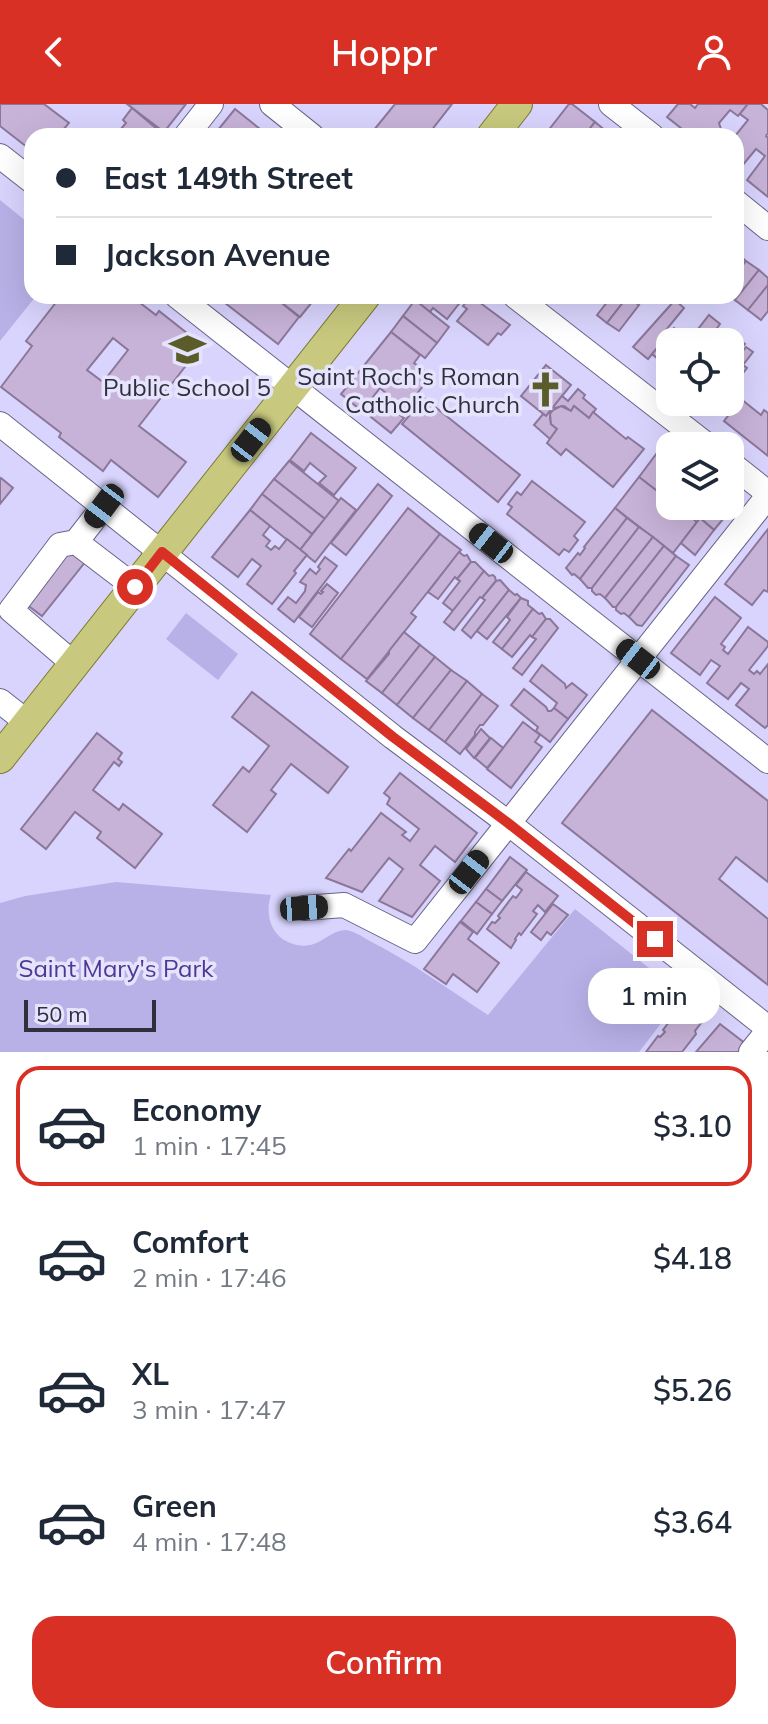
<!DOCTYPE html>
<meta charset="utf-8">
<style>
:root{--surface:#fff;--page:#f2f2f3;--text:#1f2937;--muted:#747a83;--line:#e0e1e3;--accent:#d93025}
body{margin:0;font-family:Mulish,sans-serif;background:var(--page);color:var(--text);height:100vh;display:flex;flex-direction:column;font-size:30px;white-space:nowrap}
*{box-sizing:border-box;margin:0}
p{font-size:26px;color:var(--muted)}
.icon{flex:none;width:44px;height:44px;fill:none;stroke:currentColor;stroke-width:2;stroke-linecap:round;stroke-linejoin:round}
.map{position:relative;height:948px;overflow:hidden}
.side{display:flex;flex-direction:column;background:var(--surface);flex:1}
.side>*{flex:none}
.guide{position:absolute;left:24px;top:24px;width:720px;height:176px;border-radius:24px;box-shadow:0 8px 32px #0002;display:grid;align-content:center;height:176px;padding:0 32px;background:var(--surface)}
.buttons{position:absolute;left:656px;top:224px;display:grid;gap:16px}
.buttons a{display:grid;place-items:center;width:88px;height:88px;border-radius:16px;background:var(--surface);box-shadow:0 8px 32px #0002;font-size:40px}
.scale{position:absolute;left:24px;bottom:20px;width:132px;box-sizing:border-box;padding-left:8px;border:4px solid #302f3e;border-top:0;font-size:22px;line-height:28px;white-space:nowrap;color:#302f3e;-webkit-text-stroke:6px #e6e4fd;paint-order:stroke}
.end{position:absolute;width:36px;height:36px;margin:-18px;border:10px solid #d93025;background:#fff;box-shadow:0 0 0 4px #fff}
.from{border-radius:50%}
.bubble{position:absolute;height:56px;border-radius:24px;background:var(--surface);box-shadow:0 8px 32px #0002;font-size:26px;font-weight:600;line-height:56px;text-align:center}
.car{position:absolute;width:24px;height:48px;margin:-24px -12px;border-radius:10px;box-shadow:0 0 6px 2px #0007;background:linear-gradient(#222 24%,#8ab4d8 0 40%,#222 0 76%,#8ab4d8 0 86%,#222 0)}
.guide b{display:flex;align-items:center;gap:28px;height:76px;font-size:30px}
.guide b+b{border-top:2px solid var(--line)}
.guide i{width:20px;height:20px;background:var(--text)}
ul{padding:14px 0 0;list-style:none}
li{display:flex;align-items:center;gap:24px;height:120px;margin:0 16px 12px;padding:0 16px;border:4px solid transparent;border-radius:24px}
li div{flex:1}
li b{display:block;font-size:30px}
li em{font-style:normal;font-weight:600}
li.active{border-color:var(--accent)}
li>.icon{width:72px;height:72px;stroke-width:1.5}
.action{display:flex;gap:16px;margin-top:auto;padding:16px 32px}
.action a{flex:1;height:92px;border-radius:24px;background:var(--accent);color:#fff;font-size:32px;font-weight:600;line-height:92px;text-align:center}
header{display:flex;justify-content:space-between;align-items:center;height:104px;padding:0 32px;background:var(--accent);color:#fff;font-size:36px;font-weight:600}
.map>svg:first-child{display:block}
</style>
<header><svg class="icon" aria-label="back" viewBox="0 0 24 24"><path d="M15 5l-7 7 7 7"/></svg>Hoppr<svg class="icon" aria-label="person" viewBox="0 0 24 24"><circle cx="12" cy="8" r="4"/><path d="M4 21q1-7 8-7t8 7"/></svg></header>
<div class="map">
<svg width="768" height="948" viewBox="0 0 768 948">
<rect width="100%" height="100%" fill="#d9d4fd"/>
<g fill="#b8b1e8">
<path d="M0,96L32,122V192H36L0,237Z"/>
<path d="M186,509L238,550L218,576L166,535Z"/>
<path d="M116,778L271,791C265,809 270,830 288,838C318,851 326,826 346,826C353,827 362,832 368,836C410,857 448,885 488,911L575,805L683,891L639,948H0V799L25,792Z"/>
</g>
<g fill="#c7b3d8" stroke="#8b779a" stroke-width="2" fill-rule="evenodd">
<path d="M0,0H44L69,19L63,26L70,32H32V47L0,22Z"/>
<path d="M127,0H186L164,28Z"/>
<path d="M395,0H452L427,32H369Z"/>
<path d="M569,0H572L595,18L584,32L578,30L576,32H544Z"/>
<path d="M678,0H690L695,4L698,0H748L738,12L730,6L719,19L721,25L725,29L723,32H691L667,13Z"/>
<path d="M748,0H761L768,6V29L766,32L768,34V93L747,76L765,52L756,45L737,68L736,67L735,32L748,16L740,10Z"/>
<path d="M132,4L157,25L152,32H115L126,19L123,16Z"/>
<path d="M235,5L265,29L263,32H213Z"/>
<path d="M595,18L612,32H584Z"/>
<path d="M736,148L746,157L736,170Z"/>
<path d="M746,157L759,166L735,196L730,192H736V170Z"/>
<path d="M759,166L768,174V181L748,206L735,196Z"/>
<path d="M768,181V207L761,216L748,206Z"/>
<path d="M61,192H131L156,211L159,207L202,241L139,322L186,358L158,393L111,356L103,367L59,333L61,329L1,283L32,242L26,237ZM113,234L128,246L103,278L87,266Z"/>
<path d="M216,192H273L299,213L278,240Z"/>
<path d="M285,192H317L300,213L281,198Z"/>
<path d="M418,192H465L447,215L433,204L430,208L415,196Z"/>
<path d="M471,192L510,221L501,231L498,229L488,241L457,217L467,205L463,202Z"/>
<path d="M612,192H628L607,219L597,211Z"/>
<path d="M628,192H641L636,199L639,201L619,227L607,219Z"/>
<path d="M415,196L449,223L437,239L403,212Z"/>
<path d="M675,196L684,204L666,226L670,229L648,255L633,243Z"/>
<path d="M709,211L720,220L710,234L707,238H688Z"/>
<path d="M403,212L437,239L425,254L391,228Z"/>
<path d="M674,224L684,233L680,238H670V251L663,259L652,250Z"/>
<path d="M391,228L420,251L414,259L431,272L400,311L404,314L391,329L371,313L388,291L380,284L362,307L341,290Z"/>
<path d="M734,231L745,240L730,259V238H728Z"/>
<path d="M746,243L753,248L743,261L747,264L730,286V259L734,254L736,256Z"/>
<path d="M546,261L571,281L546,312L521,292Z"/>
<path d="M578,285L585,291L583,294L596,305L589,314L574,302L571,307L564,302L555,304L550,313L551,320L557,325L550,335L534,321L543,310L546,312L562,292L568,297Z"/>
<path d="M424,294L520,371L498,398L402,320Z"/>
<path d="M741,295L761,311L764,306L768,309V352L724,317Z"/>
<path d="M561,302L571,307L574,302L589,314L593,308L626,335L628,333L644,345L613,383L566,345L561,351L547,339L557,325L551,320L550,310L553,306Z"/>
<path d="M311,329L356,364L334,391L319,379L326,372L310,359L304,367L290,356Z"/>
<path d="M663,341L670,346V397L639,373Z"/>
<path d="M289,357L339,397L325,415L274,375Z"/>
<path d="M639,373L670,397V402H677L697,418L673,449L615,404Z"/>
<path d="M1,374L13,384L0,400V376Z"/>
<path d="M274,375L325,415L312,430L262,390Z"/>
<path d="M532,377L585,418L574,432L578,436L569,448L564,445L559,451L507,410L512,403L508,400L517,388L521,391Z"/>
<path d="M378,380L392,392L346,451L331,439Z"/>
<path d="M262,390L312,430L300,446L250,406Z"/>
<path d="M341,394L356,406L315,458L300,446Z"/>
<path d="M730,400L733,403L714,426L700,414L710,402H730Z"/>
<path d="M408,404L440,430L341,555L310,530Z"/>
<path d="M615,404L627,414L580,475L574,470L572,471L566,464L578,449L580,451L585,444L584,443Z"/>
<path d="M250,406L270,422L263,431L270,437L266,442L271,446L275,442L279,445L287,435L307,451L294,467L296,469L272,500L247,480L261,462L252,455L238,473L212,453Z"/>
<path d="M627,414L639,423L592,484H588L580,475Z"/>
<path d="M700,414L714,426L695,451L681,439Z"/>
<path d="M639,423L653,433L605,494L600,490L596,491L592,487V484Z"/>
<path d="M768,425V488L764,486L752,501L725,480Z"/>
<path d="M440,430L461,446L411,509L416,513L367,575L341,555Z"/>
<path d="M653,433L664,442L616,503H613L605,494Z"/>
<path d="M664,442L676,452L629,513L624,509L621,510L616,506V503Z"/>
<path d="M70,444L86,457L42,512L26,500Z"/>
<path d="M459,448L464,452L467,451L471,458L457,475L455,473L438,495L428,488Z"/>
<path d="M676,452L689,461L642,522L637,521L629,513Z"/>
<path d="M325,453L337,462L294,518L278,505L288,493L296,499L305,487L306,481L300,478L310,465L316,470L320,465L318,463Z"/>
<path d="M471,458H475L484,467L453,507L443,499L460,477L457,475Z"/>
<path d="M484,467L489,472L493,471L495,473L496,477L482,494L480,493L454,526L444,518Z"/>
<path d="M500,476L509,486L471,534L462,526L485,496L482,494L496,477Z"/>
<path d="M327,480L338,489L312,523L299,513L318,488L321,490L323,488L321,487Z"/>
<path d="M509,486L515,491L517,490L521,494L487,535L477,527Z"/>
<path d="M715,493L741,514L721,540L725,543L723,546L728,550L748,523L768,538V542L749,566L754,570L757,567L760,570L768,560V621L765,624L736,601L749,585L741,579L728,595L707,579L720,562L711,556L700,571L671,549Z"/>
<path d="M521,494L528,497V501L533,505L502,545L493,538L510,516L507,513Z"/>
<path d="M533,505L539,510L542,509L546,515L532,533L530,531L512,553L502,545Z"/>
<path d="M546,515H550L558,524L522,571L513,564L536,535L532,533Z"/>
<path d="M404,528L420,541L382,589L366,577L389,550V547Z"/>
<path d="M420,541L435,553L397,601L382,589Z"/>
<path d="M435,553L451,566L413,614L397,601Z"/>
<path d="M542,561L565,580L566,584L572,579L587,591L568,615L554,604L557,599L530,577Z"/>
<path d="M451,566L467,577L429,626L413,614Z"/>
<path d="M467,577L482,590L445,638L429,626Z"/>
<path d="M524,585L546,603L548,607H551L554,604L568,615L550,638L536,627L538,623L511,601Z"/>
<path d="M252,588L348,663L328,689L291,660L271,686L276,690L247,728L213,701L243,663L249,668L269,642L232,613Z"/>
<path d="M482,590L498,602L483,621H480L475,628V631L460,650L445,638Z"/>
<path d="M652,606L768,697V778L736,753L719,775L768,815V881L562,719Z"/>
<path d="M523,618L540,631L535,638L542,643L511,684L487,665Z"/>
<path d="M481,625L490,634L474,654L466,645Z"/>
<path d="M97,629L122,649L118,655L122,658L119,662L114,658L93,686L119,706L123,700L162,730L135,764L97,734L101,728L75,708L46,745L21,725Z"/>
<path d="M491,634L503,644L487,664L475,654Z"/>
<path d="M400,669L477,729L455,758L435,742L420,761L440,777L412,813L379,797L403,765L389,754L362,788L326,774L349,745L351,747L381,709L406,728L402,731L410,737L419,725L387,700L390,694L384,689Z"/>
<path d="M510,753L527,766L502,797L486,785Z"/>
<path d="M526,768L558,792L545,808L538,801L533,807L537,810L521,831L519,829L515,835L516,836L511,844L487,825L492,818L495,819L500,814L498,812L513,792L516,794L522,786L516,781Z"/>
<path d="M486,785L502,797L492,810L476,798Z"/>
<path d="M476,798L492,810L477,830L461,817Z"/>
<path d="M553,800L568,811L551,831L547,828L541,836L531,828Z"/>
<path d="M460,818L473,828L468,835L499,859L477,888L453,870L446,880L424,865Z"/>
<path d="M683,891L708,910L695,927L696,930L682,948H646L658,932L660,933L665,928L663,926L672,914L668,910Z"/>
<path d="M720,920L746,940L739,948H696Z"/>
</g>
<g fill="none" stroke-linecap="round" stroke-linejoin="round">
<defs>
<g id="minor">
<path d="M272,0L312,32"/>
<path d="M611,0L652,32"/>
<path d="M186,32L211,0"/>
<path d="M0,52L32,77"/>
<path d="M736,98L768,124"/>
<path d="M177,192L768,657"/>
<path d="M515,192L708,342"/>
<path d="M0,320L393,633L508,719L768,924"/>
<path d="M730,359L768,389"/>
<path d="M76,438L104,402"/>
<path d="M74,560L11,506L60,441L76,438L135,483"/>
<path d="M0,597L28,619"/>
<path d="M304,804L344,801L415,837L768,392"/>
<path d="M751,948L768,927"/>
</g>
<g id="major">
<path d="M492,32L517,0"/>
<path d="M0,654L365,192"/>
</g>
</defs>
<use href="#minor" stroke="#696488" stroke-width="26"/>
<use href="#major" stroke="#7b7c30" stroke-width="32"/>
<use href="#minor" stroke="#fff" stroke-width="24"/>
<use href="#major" stroke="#c8c97e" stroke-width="30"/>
</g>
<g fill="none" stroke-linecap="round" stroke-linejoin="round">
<path stroke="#d93025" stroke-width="10" d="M135,483L162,448L393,633L508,719L655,835"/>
</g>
<defs>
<symbol id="school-bare" viewBox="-9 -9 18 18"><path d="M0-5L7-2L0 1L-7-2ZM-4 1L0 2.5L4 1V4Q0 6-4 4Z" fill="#5a5c29" stroke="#e6e4fd" stroke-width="2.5" paint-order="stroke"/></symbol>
<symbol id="church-bare" viewBox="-9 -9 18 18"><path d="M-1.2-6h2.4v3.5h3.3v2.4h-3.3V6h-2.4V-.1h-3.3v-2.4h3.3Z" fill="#5a5c29" stroke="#e6e4fd" stroke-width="2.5" paint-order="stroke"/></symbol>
</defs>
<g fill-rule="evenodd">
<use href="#school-bare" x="162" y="220" width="51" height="51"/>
<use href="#church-bare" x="520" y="260" width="51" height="51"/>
</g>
<g text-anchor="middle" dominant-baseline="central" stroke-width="7" stroke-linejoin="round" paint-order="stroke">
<g font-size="24" fill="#302f3e" stroke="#e6e4fd" text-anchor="end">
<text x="520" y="272">Saint Roch's Roman<tspan x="520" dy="28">Catholic Church</tspan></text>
<text x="187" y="283" text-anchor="middle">Public School 5</text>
</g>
<g font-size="24" fill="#4f3895" stroke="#e6e4fd">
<text x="116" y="864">Saint Mary's Park</text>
</g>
</g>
</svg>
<div class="buttons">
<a><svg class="icon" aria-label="locate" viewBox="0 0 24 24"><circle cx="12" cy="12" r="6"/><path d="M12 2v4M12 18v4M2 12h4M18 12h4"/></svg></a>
<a><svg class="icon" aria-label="layers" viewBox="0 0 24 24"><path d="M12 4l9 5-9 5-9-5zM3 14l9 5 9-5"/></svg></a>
</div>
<div class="scale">50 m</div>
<i class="end from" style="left:135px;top:483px"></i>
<i class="end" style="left:655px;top:835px"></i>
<div class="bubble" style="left:588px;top:864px;width:132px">1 min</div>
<i class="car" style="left:251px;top:336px;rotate:38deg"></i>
<i class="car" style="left:104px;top:402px;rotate:217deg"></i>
<i class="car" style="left:491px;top:439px;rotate:308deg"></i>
<i class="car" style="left:638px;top:555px;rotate:308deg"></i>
<i class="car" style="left:469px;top:768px;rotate:38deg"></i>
<i class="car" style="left:304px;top:804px;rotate:86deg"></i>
<div class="guide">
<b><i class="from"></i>East 149th Street</b>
<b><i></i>Jackson Avenue</b>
</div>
</div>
<section class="side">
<ul>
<li class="active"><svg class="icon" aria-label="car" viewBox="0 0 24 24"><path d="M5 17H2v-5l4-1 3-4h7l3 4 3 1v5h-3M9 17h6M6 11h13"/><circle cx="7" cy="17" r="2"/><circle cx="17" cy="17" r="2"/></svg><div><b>Economy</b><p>1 min · 17:45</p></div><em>$3.10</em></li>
<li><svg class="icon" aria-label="car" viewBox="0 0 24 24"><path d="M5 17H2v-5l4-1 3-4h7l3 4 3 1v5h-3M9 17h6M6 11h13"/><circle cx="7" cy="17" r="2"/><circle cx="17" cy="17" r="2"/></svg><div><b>Comfort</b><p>2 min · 17:46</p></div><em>$4.18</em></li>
<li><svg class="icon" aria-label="car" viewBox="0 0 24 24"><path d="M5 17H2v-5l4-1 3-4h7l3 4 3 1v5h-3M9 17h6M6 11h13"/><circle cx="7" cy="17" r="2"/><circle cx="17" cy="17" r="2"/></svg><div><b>XL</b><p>3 min · 17:47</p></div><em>$5.26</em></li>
<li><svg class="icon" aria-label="car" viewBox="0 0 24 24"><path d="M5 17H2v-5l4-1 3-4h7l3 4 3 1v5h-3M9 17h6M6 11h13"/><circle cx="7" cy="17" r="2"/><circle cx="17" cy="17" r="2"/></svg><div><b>Green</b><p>4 min · 17:48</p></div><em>$3.64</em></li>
</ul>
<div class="action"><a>Confirm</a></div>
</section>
